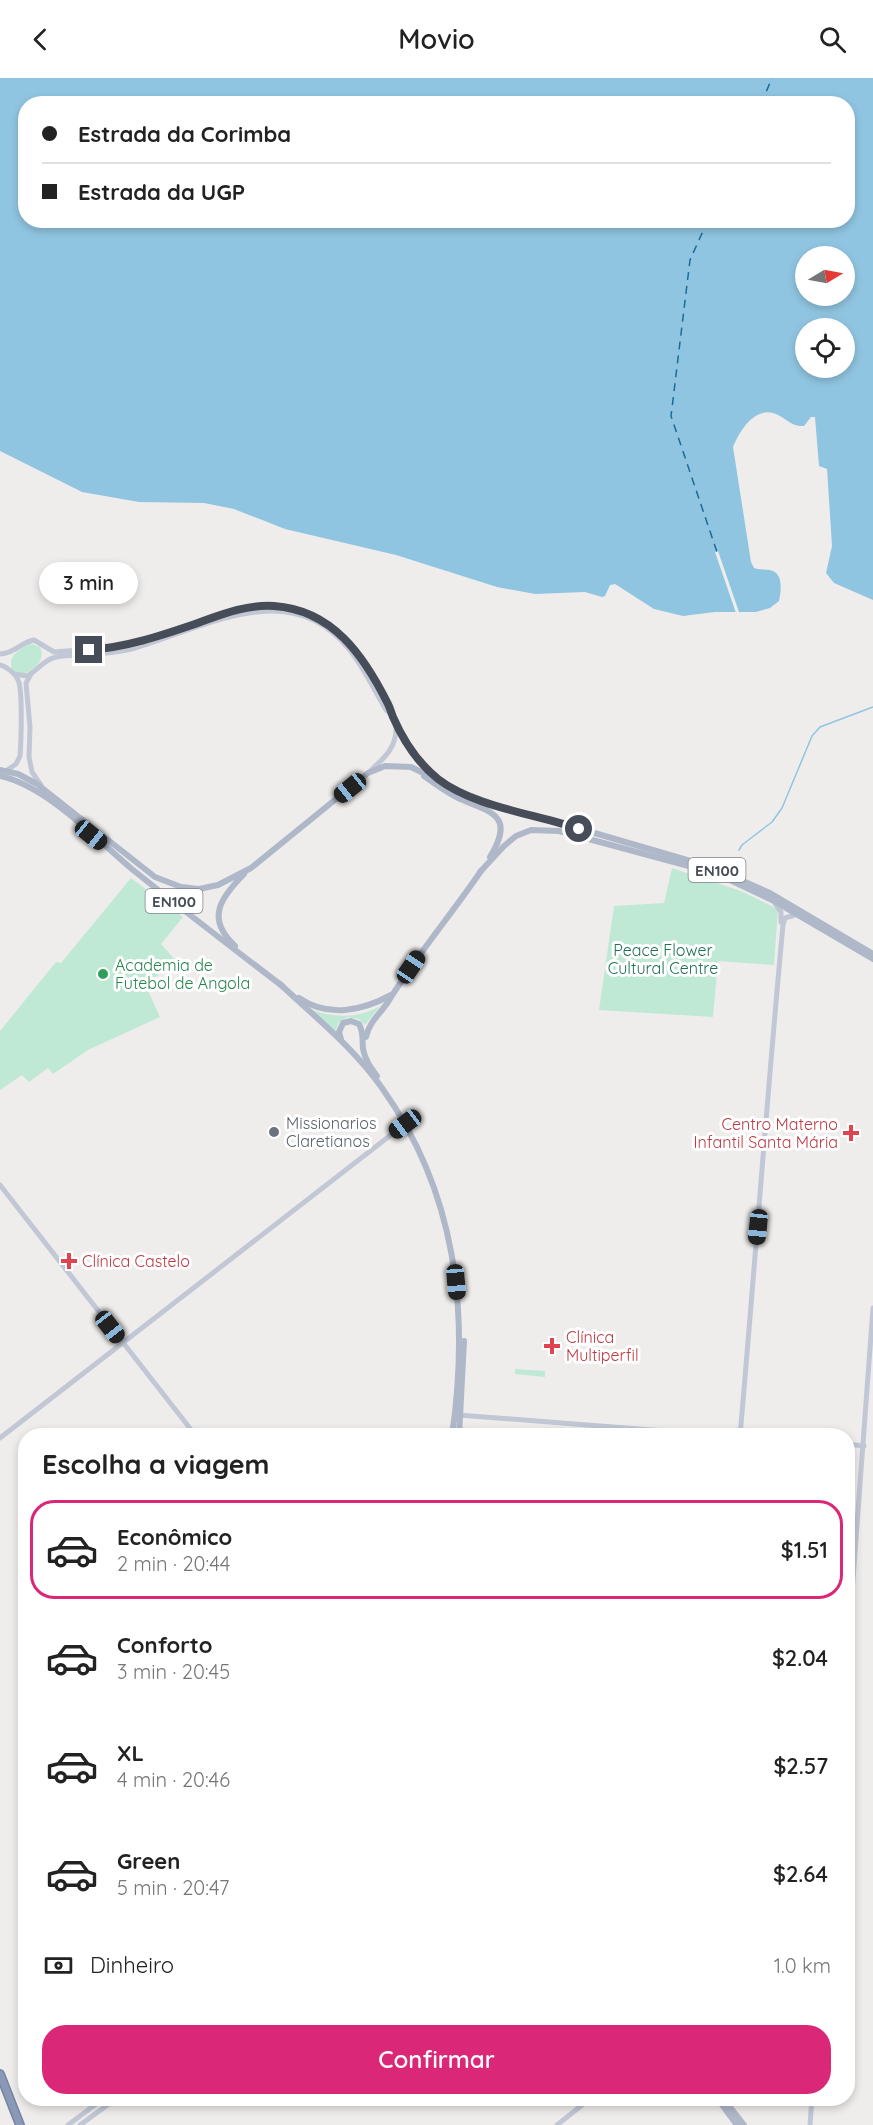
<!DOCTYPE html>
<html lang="pt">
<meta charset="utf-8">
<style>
:root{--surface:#fff;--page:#f2f2f2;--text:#222;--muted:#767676;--line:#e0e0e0;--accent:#db2777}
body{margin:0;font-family:Quicksand,sans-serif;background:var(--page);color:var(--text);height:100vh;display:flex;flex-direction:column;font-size:22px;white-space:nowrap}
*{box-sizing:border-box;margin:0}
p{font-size:20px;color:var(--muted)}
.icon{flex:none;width:33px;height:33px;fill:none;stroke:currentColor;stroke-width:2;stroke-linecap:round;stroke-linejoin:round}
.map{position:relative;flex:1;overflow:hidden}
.sheet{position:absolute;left:18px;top:1350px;width:837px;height:678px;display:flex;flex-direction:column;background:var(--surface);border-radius:24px;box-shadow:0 3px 9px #0003}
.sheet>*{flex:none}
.top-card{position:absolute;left:18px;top:18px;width:837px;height:132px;border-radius:24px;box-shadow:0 3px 9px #0003;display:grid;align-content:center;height:132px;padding:0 24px;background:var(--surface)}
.needle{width:39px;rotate:80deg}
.fabs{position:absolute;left:795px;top:168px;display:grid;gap:12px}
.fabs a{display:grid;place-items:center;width:60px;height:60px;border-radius:50%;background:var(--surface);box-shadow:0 3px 9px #0003;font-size:30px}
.end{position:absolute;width:27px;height:27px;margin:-14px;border:8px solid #474d58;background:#fff;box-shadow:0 0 0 3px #fff}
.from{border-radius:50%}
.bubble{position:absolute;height:42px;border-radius:21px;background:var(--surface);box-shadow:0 3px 9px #0003;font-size:20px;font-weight:600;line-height:42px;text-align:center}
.car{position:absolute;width:18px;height:36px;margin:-18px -9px;border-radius:8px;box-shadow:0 0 4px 2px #0007;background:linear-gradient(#222 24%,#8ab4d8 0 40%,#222 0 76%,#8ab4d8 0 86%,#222 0)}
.top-card b{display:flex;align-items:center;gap:21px;height:57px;font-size:22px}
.top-card b+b{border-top:2px solid var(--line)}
.top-card i{width:15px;height:15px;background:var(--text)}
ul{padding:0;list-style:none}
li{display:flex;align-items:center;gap:18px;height:99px;margin:0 12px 9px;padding:0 12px;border:3px solid transparent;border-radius:24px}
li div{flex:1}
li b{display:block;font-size:22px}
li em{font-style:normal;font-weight:600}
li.on{border-color:var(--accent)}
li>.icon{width:54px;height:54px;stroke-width:1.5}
h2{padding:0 24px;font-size:27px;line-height:72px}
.pay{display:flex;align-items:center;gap:15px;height:66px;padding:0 24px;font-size:22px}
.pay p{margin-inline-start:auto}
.primary-button{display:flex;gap:12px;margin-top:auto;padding:12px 24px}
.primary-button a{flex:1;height:69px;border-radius:24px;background:var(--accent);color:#fff;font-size:24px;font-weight:600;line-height:69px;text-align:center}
header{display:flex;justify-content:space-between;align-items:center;height:78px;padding:0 24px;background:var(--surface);font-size:27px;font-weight:600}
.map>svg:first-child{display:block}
</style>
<header><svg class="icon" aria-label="back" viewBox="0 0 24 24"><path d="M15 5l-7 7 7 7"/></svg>Movio<svg class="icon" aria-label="search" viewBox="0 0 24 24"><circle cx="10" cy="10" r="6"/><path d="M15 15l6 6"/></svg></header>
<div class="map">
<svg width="873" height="2047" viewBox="0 0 873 2047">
<rect width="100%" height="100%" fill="#efedec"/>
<g fill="#bfe9d5">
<path d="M30,565L40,569C46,582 35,591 24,596L13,593C6,578 19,572 30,565Z"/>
<path d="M672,790L741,813L778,831L774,887L718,883L713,939L599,932L614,828L664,825Z"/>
<path d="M131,800L183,839L161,866L177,884L145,906L160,939L88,972L53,996L48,990L29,1004L22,997L0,1012V953L56,884L61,885Z"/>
<path d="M380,928L365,947L359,941L348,939L339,944L335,954L309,931C332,940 358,941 380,928Z"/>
<path d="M515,1291L545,1293V1299L515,1296Z"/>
</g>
<path fill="#90c5e1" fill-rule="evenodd" d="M0,0H873V522L834,505L826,495L832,468L827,391L819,388L815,339H811L804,348C792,349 788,342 778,337C756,326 740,352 733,369L751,484L754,490C760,492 764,491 770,492C784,495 781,513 779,523L770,530L756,534H715L683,538L654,531L615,506L610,507L605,518L602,519L585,514L535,516L497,509L396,477L285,451L234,431L204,425L139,424L82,414L0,373ZM26,26H848V142H26ZM806,178H844V218H806ZM806,250H844V290H806Z"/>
<path fill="#efedec" d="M718,473L739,534L736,535L715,474Z"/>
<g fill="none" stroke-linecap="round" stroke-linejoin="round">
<path stroke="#90c5e1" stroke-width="1.5" d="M739,772L742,767L772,744L782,730L812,658L820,649L873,629"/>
<g stroke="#1b6b96" stroke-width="1.5" stroke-dasharray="8 6" stroke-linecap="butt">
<path d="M761,26L772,0"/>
<path d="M708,142L690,182L671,338L717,474"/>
</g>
<defs>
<path id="highway" d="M0,1996L20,2047"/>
</defs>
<use href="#highway" stroke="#7484a2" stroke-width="10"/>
<g stroke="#c1c7d4" stroke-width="5">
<path d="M0,576C14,576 21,564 34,562L54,574L119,569L250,529C310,521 342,549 372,598C378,608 387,619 390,630C395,642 400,655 408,667C416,680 427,690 438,701"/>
<path d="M0,587C7,589 15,595 18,602C23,611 21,665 20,678L16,686L6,693"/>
<path d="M14,596L27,598C37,593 43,583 53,580C62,577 72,578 81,577C99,576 118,575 135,570C204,550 289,498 348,570C363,588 374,612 386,632L391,636"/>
<path d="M31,596L26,605L30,649L29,679L32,694L41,707"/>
<path d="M369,694C384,680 397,670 396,648"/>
<path d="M775,825L781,834V844"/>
<path d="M0,1107L196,1358"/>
<path d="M459,1337L728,1358"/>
<path d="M740,1358C755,1187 767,1017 783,847L785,840L798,836"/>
<path d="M0,1360L405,1046"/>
<path d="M848,1366L864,1368"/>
<path d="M848,1569L873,1230"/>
<path d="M68,2047L104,2020"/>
<path d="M80,2047L117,2020"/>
<path d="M557,2047L591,2020"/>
<path d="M810,2047L812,2020"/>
</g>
<g stroke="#afb8c9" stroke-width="6">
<path d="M0,692L18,696L37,706L155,799L181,809L199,811L218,807L251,790L368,695L385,688L411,689L466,716L506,731L567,747L711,789L770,815L873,876"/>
<path d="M0,698C47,708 96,761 133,792C182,831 231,869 281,907"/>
<path d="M424,698C435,706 447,715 460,721C495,735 514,739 490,779"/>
<path d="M480,794L504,768L516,758L531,752L559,753L685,787L732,803L774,823L873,881"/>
<path d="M235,868C205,840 221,820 244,796"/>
<path d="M280,906C315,939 354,970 382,1010C456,1114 470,1233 452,1358"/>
<path d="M299,920C328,940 362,933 391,917"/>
<path d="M366,959C369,944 380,936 388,924C416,878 451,837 481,793"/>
<path d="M341,961L339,954L343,945L351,943L359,946C364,955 362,962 363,971C365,982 371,990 377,998"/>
<path d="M459,1358L464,1263"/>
<path d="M717,2020L737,2047"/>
<path d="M723,2020L744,2047"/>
</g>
<use href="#highway" stroke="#8999b6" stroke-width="7"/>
</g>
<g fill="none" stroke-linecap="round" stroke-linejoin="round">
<path stroke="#474d58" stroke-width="8" d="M89,572C127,569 160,558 195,546C220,537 247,526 274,528C333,532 364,578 388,626C390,630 391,634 393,639C403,662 418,685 438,701C474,729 536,736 579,751"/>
</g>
<circle fill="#2e9e5b" stroke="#fff" stroke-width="2" cx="103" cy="896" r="6"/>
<circle fill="#6b7280" stroke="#fff" stroke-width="2" cx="274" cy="1054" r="6"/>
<g fill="#e0444e" stroke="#fff" stroke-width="2">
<path d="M848 1046h6v6h6v6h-6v6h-6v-6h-6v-6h6z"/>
<path d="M66 1174h6v6h6v6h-6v6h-6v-6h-6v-6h6z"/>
<path d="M549 1259h6v6h6v6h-6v6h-6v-6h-6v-6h6z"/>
</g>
<g text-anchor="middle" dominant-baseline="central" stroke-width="6" stroke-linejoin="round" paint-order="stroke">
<g fill="#fff" stroke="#7e828a" stroke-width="1.5">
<rect x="688.5" y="780" width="57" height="24" rx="4.5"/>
<rect x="145.5" y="811" width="57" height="24" rx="4.5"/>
</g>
<g font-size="15" font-weight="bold" fill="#474d58">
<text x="717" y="792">EN100</text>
<text x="174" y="823">EN100</text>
</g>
<g font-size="16" fill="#207053" stroke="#fff">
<text x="663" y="872">Peace Flower<tspan x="663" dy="18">Cultural Centre</tspan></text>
</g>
<g font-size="16" fill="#27864d" stroke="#fff" text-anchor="start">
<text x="115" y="887">Academia de<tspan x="115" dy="18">Futebol de Angola</tspan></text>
</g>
<g font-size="16" fill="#5b616d" stroke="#fff" text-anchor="start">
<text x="286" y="1045">Missionarios<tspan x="286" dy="18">Claretianos</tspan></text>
</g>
<g font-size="16" fill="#be3a42" stroke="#fff" text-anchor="start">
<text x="838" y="1046" text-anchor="end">Centro Materno<tspan x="838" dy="18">Infantil Santa Mária</tspan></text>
<text x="82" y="1183">Clínica Castelo</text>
<text x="566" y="1259">Clínica<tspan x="566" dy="18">Multiperfil</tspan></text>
</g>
</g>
</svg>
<div class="fabs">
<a><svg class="needle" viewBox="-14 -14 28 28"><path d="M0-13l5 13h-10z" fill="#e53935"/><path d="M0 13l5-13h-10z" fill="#767676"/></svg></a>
<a><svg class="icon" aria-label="locate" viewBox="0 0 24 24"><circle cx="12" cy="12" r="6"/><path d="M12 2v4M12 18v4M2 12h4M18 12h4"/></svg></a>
</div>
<i class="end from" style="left:579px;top:751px"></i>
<i class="end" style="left:89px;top:572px"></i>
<div class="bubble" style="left:39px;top:484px;width:99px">3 min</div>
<i class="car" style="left:350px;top:710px;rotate:231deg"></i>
<i class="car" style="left:91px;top:757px;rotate:129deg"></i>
<i class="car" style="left:411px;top:889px;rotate:34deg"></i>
<i class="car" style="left:405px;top:1046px;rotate:233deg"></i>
<i class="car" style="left:758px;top:1149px;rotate:186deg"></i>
<i class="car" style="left:456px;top:1204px;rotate:175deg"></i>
<i class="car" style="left:110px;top:1249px;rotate:142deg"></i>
<div class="top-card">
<b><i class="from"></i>Estrada da Corimba</b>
<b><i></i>Estrada da UGP</b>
</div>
<section class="sheet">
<h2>Escolha a viagem</h2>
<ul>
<li class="on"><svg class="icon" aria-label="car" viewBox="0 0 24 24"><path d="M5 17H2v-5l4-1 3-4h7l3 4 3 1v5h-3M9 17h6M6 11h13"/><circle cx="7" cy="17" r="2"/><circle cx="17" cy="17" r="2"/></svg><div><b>Econômico</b><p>2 min · 20:44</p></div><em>$1.51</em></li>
<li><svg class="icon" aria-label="car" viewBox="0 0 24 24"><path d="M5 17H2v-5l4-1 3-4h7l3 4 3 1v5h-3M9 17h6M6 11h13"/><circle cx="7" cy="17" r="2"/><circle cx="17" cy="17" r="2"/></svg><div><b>Conforto</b><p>3 min · 20:45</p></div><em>$2.04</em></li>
<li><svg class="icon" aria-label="car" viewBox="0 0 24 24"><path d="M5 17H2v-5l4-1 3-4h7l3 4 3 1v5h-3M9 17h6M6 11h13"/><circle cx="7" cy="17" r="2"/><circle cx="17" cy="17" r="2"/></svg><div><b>XL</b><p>4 min · 20:46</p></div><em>$2.57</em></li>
<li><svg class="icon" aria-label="car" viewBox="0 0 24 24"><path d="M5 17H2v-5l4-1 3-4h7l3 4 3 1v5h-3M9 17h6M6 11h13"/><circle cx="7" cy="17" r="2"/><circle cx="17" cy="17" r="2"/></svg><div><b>Green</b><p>5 min · 20:47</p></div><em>$2.64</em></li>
</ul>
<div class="pay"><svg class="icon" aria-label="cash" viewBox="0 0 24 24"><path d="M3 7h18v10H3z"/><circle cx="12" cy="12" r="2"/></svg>Dinheiro<p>1.0 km</p></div>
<div class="primary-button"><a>Confirmar</a></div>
</section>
</div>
